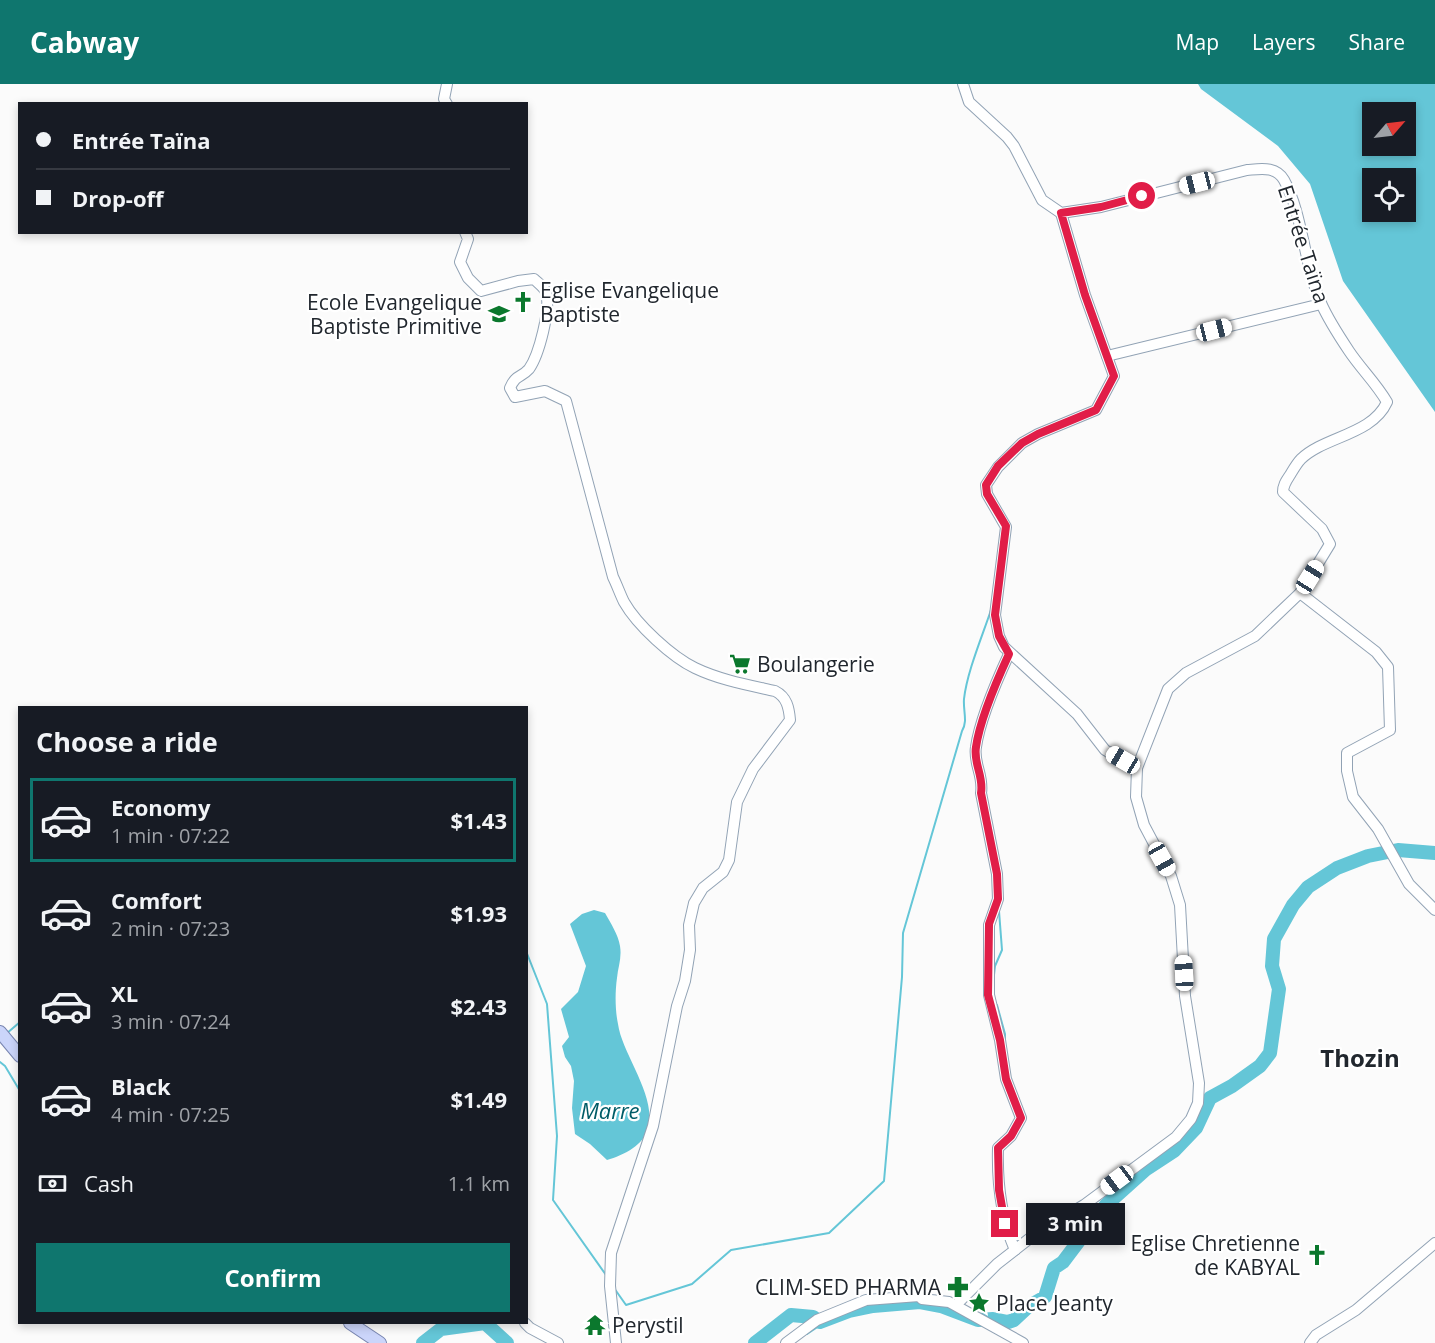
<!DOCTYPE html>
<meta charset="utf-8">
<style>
:root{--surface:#171b24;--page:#20242c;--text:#f1f3f6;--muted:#9ea1a6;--line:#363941;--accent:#0f766e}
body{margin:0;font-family:"Open Sans",sans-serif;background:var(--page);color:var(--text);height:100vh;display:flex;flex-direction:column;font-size:22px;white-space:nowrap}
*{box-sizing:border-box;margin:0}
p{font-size:20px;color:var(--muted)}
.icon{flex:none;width:33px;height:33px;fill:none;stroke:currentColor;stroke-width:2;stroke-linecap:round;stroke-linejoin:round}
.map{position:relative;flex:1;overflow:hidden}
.side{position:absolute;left:18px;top:622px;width:510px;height:618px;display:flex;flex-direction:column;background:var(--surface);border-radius:0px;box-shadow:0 3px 9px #0003}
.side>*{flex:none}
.top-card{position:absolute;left:18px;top:18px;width:510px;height:132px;border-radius:0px;box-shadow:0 3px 9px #0003;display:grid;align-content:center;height:132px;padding:0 18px;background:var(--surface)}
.needle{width:39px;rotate:62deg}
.fabs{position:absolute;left:1362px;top:18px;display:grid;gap:12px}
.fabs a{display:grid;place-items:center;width:54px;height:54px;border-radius:0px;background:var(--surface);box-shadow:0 3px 9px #0003;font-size:30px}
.end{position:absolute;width:27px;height:27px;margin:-14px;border:8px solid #e11d48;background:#fff;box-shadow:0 0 0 3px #fff}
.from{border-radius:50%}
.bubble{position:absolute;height:42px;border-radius:0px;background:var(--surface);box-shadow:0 3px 9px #0003;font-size:20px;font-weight:700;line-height:42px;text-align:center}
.car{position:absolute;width:18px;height:36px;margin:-18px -9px;border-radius:8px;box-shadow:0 0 4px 2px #0007;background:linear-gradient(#fff 24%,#345 0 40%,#fff 0 76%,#345 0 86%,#fff 0)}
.top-card b{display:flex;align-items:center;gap:21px;height:57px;font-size:22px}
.top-card b+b{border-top:2px solid var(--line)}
.top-card i{width:15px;height:15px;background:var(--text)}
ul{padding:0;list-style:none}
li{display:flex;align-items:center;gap:18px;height:84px;margin:0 12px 9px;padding:0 6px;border:3px solid transparent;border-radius:0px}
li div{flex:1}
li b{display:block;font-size:22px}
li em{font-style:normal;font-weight:700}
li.selected{border-color:var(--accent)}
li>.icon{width:54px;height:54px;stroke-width:1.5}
h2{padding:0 18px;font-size:27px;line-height:72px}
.pay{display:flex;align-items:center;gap:15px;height:66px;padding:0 18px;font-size:22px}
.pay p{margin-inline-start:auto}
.primary-button{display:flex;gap:12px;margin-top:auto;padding:12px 18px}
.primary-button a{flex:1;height:69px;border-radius:0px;background:var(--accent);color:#fff;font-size:24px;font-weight:700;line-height:69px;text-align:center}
header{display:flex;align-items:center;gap:36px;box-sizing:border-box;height:84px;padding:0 30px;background:var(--accent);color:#fff}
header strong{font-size:28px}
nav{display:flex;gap:33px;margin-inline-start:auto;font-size:21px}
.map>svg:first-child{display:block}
</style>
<header>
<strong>Cabway</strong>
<nav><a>Map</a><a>Layers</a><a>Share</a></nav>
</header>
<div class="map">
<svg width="1435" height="1259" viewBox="0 0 1435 1259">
<rect width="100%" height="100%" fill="#fbfbfb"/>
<g fill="#64c6d7" fill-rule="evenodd">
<path d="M1198,0H1435V328L1343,197L1310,100L1278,62L1201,5ZM1372,28H1406V62H1372ZM1372,94H1406V128H1372Z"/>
<path d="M594,826L605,829C611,840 618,850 620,862C622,874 618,883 617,894C615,908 615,926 618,940C622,970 657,1012 648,1044C644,1061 624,1071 607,1076L590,1060L575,1050L572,1024L574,997L571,982L565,973L562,962L569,953L561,925L578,908L586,882L570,840L582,830Z"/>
</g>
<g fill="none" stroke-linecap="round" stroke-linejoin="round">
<g stroke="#64c6d7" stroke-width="2">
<path d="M526,867L547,920L557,1052L553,1116L606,1191"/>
<path d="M994,891L995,882L1002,866L999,827"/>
<path d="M997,921L1005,950V956"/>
<path d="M6,950L20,938"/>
<path d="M0,978L5,982L20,1007"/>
<path d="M614,1204L626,1221L692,1200L731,1166L829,1149L884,1097L902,893L903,849L962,647C968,637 963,627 964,615C967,588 982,553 991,526"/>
<path d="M490,1239L496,1249"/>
<path d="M807,1250L825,1238"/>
<path d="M504,1259H507"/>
</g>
<g stroke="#64c6d7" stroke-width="14">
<path d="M423,1259L441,1245L485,1239L507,1259"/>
<path d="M755,1259L791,1231L813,1233L820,1238L849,1227L873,1222L920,1218L941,1222L978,1236L993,1235L1008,1238L1014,1236L1029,1222L1045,1213L1054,1184L1063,1178L1106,1121L1145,1086L1174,1067L1196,1044L1210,1014L1232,1002L1260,982L1270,969L1279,905L1272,882L1274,855L1293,821L1308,803L1337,784L1368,772L1398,766L1435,769"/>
</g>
<defs>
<g id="minor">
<path d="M447,20L444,15L447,0"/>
<path d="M1061,129L1085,211L1114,292L1096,326L1038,350L1022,359L998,383L986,401L987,410L1006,443L995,531L999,552L1004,563L1077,630L1105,666L1137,684"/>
<path d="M465,148L468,155L460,178L468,194L481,207L518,197L534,195C538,199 544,203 546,208C551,225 539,271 529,285C521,294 516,290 510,304L515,313L545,307L566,317L613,493C617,501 620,510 624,518C637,541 672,573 695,584C720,596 748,601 775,607C787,613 789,624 790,636L753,685L737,718L729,776L723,788L703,804L694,819L689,841L690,866L685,897L677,922L653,1042L611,1169L610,1202L616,1259"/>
<path d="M1107,272L1321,220"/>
<path d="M1300,509L1376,568L1388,583L1390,646L1347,669V687L1353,713L1378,745L1409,800L1435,826"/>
<path d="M1009,570C997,596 980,634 976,663C973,679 984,692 981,709L997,790L998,815L989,841V911L1000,956L1006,995L1021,1034L1011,1052L998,1064C997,1099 1001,1134 1015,1166"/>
<path d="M956,1221L997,1180L1034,1151L1084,1121L1176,1053L1191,1035L1198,1019L1199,999L1185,912L1180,821L1171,792L1144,741L1136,713L1137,684L1168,605L1186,589L1255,552L1300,509L1330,460L1322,445L1283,408C1283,401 1286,397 1290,391C1293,386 1297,379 1301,375C1325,352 1372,351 1387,318C1376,299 1361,285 1349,267C1339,252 1328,235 1321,219C1304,182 1303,130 1284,96C1276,82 1261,85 1247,86L1101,123L1061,129L1042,116L1014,62L1007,53L969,18L963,0"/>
<path d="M525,1239L530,1244L558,1259"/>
<path d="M786,1259L817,1236L866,1216L919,1212L922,1215L949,1218L1023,1259"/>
<path d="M1310,1259L1316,1251L1356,1226L1435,1159"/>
</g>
<g id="major">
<path d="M0,948L20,972"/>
<path d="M350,1239L380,1259"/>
</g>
</defs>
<use href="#minor" stroke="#92a3b5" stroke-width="12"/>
<use href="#major" stroke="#7986b1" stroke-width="14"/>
<use href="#minor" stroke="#fff" stroke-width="10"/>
<use href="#major" stroke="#cbd5fa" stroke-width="12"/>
</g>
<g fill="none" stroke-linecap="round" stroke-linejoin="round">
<path stroke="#e11d48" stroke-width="8" d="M1005,1140L999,1106L998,1064L1011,1052L1021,1034L1006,995L1000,956L988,911L989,840L998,815L997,790L981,709C984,692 973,679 976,663C980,635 997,596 1009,570L999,552L995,531L1006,442L987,410L986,401L998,382L1022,359L1038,350L1096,326L1114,292L1085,211L1061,129L1101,123L1142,112"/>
</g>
<defs>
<symbol id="church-bare" viewBox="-9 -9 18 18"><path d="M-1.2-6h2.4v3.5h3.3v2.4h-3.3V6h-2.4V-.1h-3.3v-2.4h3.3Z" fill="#0b782d" stroke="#fff" stroke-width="2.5" paint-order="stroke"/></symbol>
<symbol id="school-bare" viewBox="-9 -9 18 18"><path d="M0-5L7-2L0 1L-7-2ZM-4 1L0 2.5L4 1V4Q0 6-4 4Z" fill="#0b782d" stroke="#fff" stroke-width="2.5" paint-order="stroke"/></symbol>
<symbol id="supermarket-bare" viewBox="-9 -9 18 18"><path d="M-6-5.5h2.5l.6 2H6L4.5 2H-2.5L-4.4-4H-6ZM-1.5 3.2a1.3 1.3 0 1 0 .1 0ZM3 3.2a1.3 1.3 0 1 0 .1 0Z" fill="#0b782d" stroke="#fff" stroke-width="2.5" paint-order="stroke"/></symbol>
<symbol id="pharmacy-bare" viewBox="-9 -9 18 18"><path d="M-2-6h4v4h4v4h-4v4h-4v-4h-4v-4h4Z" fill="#0b782d" stroke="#fff" stroke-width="2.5" paint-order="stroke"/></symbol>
<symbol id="sight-bare" viewBox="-9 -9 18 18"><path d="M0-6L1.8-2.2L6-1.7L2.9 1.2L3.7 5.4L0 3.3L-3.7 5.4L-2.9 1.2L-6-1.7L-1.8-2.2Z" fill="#0b782d" stroke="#fff" stroke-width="2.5" paint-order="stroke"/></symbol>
<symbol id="temple-bare" viewBox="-9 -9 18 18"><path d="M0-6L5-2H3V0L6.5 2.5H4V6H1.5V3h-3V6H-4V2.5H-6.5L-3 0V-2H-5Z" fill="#0b782d" stroke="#fff" stroke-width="2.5" paint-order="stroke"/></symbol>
</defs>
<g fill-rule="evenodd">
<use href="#church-bare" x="508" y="203" width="30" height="30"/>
<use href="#school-bare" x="484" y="215" width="30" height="30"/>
<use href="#supermarket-bare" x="725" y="565" width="30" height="30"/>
<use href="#church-bare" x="1302" y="1156" width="30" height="30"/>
<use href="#pharmacy-bare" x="943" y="1188" width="30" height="30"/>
<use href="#sight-bare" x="964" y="1204" width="30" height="30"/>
<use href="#temple-bare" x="580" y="1226" width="30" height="30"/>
</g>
<g text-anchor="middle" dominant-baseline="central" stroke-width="4.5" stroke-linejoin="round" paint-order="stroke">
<g font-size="21" fill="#21272e" stroke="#fff">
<text transform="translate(1304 160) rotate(72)">Entrée Taïna</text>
</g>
<g font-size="21" fill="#21272e" stroke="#fff" text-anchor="start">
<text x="540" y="206">Eglise Evangelique<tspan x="540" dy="24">Baptiste</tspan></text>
<text x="482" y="218" text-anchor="end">Ecole Evangelique<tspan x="482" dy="24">Baptiste Primitive</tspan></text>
<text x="757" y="580">Boulangerie</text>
<text x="1300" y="1159" text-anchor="end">Eglise Chretienne<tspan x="1300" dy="24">de KABYAL</tspan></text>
<text x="941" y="1203" text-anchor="end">CLIM-SED PHARMA</text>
<text x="996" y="1219">Place Jeanty</text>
<text x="612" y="1241">Perystil</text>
</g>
<g font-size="22" font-style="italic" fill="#005c67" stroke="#fff">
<text x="610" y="1026">Marre</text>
</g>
<g font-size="24" font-weight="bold" fill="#21272e" stroke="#fff">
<text x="1360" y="973">Thozin</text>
</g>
</g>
</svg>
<div class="fabs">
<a><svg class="needle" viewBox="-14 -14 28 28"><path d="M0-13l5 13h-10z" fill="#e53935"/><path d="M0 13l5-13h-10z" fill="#9ea1a6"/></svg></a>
<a><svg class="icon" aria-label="locate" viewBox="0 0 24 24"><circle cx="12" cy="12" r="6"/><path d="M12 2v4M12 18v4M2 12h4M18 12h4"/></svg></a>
</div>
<i class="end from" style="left:1142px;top:112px"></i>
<i class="end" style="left:1005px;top:1140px"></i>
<div class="bubble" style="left:1026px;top:1119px;width:99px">3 min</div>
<i class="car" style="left:1197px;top:99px;rotate:256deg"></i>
<i class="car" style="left:1214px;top:246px;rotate:76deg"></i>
<i class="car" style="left:1310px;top:493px;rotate:32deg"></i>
<i class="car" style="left:1123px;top:676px;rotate:300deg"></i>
<i class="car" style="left:1162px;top:775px;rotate:151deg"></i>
<i class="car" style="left:1184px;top:889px;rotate:357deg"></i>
<i class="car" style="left:1117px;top:1096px;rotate:233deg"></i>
<div class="top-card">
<b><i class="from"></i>Entrée Taïna</b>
<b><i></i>Drop-off</b>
</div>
<section class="side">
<h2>Choose a ride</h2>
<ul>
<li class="selected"><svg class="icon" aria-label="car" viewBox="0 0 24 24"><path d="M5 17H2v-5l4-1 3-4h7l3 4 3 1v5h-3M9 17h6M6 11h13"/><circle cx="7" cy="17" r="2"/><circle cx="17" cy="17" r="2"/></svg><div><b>Economy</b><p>1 min · 07:22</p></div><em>$1.43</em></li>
<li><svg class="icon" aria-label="car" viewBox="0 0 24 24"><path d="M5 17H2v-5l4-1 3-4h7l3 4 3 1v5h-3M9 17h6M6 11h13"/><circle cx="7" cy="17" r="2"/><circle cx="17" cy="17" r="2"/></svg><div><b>Comfort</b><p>2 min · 07:23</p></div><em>$1.93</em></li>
<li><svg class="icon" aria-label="car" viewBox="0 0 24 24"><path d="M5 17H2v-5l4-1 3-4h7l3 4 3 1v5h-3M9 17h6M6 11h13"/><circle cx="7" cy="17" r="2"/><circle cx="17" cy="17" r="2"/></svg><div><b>XL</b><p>3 min · 07:24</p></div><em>$2.43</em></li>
<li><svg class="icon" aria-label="car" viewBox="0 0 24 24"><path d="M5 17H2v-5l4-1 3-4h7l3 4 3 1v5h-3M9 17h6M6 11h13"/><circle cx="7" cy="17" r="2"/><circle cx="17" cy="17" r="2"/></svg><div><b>Black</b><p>4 min · 07:25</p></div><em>$1.49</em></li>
</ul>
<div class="pay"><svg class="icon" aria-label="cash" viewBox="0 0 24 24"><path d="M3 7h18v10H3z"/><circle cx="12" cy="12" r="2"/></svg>Cash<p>1.1 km</p></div>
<div class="primary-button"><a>Confirm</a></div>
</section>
</div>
